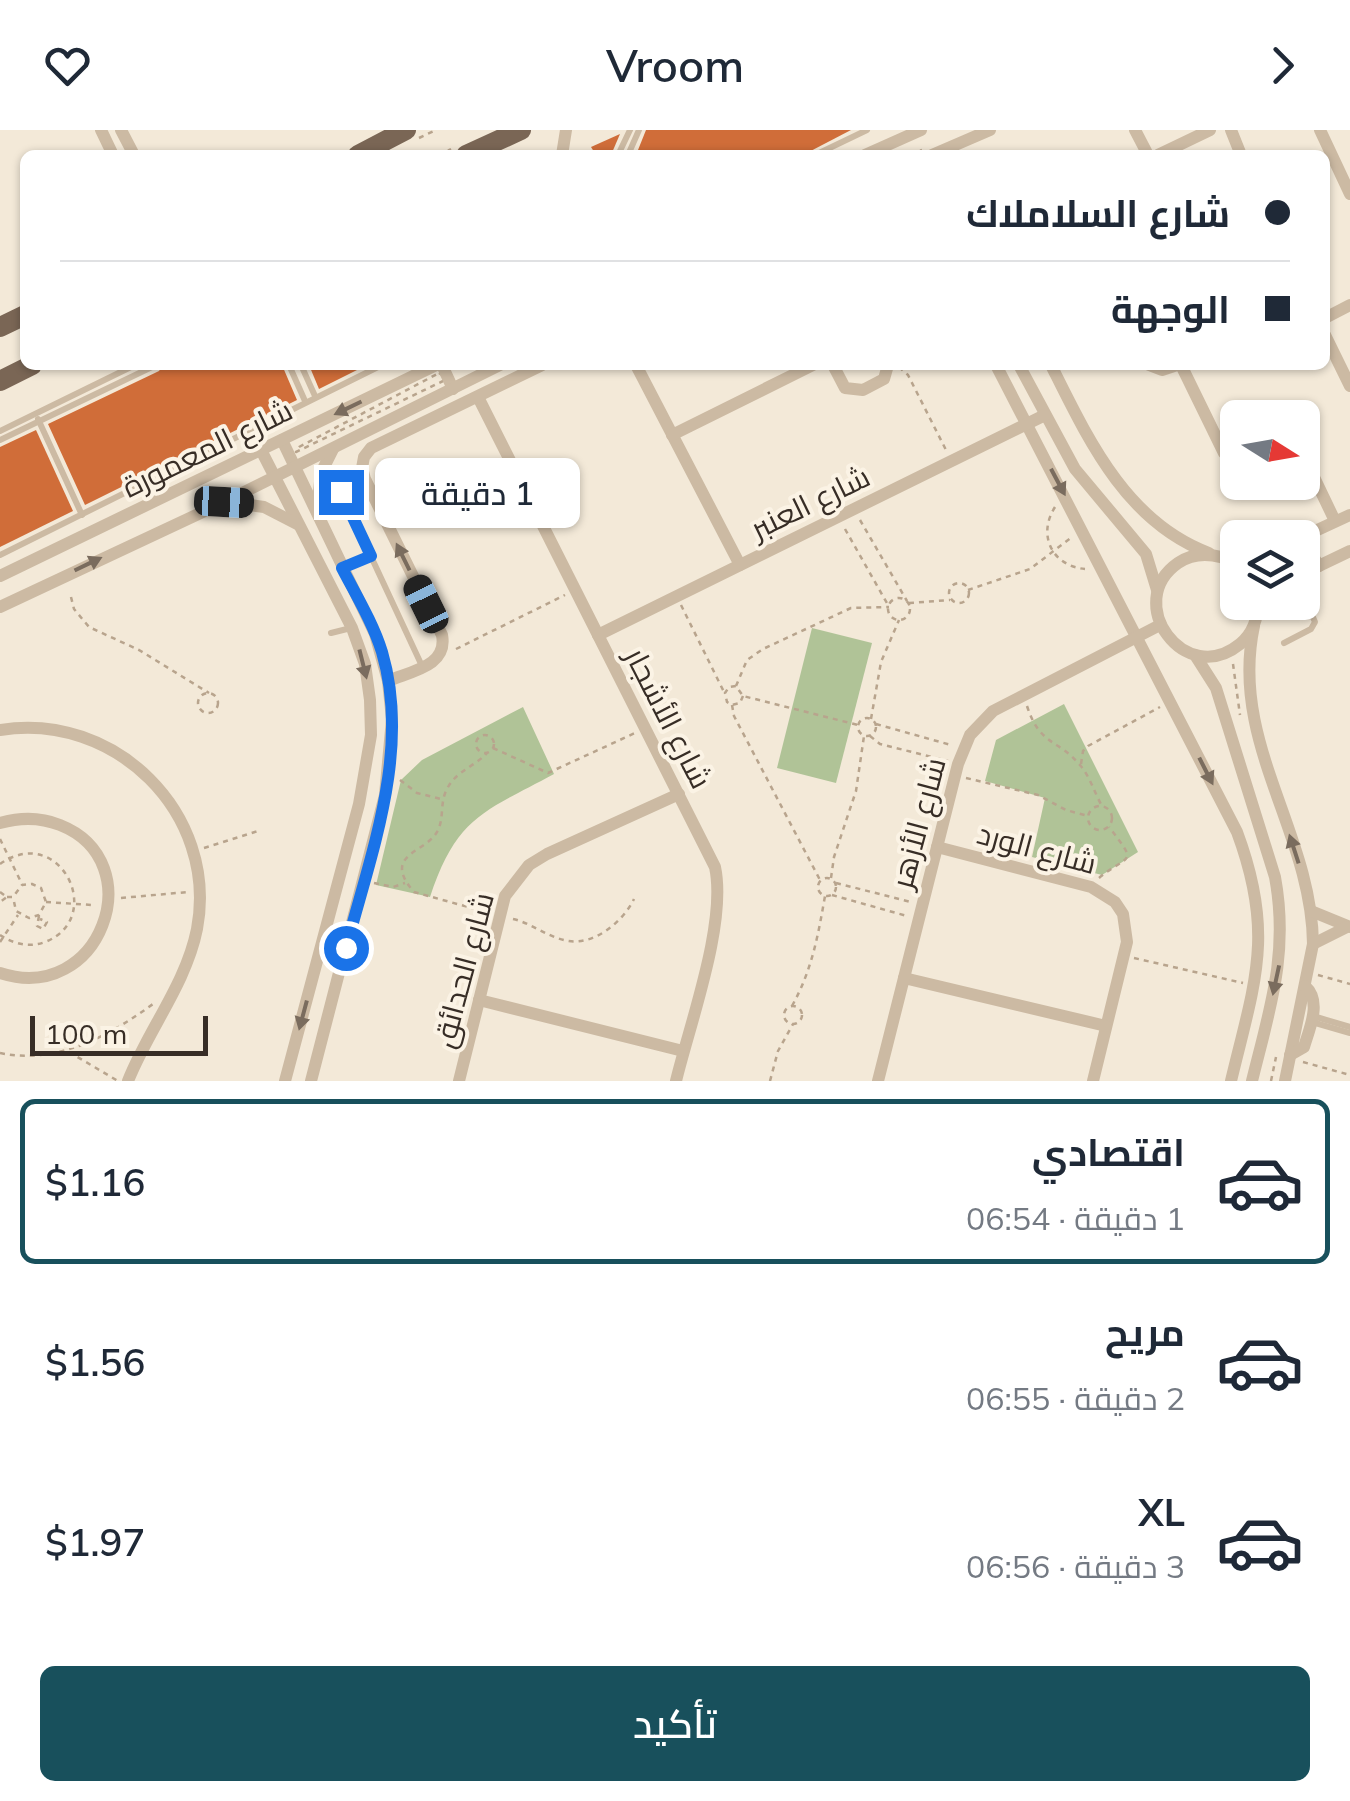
<!DOCTYPE html>
<html lang="ar">
<meta charset="utf-8">
<style>
:root{--surface:#fff;--page:#f6f6f7;--text:#1f2937;--muted:#747a83;--line:#e0e1e3;--accent:#18505c}
body{margin:0;font-family:Mulish,Cairo,sans-serif;background:var(--page);color:var(--text);direction:rtl;height:100vh;display:flex;flex-direction:column;font-size:38px;white-space:nowrap}
*{box-sizing:border-box;margin:0}
p{font-size:32px;color:var(--muted)}
.icon{flex:none;width:55px;height:55px;fill:none;stroke:currentColor;stroke-width:2;stroke-linecap:round;stroke-linejoin:round}
.map{position:relative;height:951px;overflow:hidden;direction:ltr}
.drawer{display:flex;flex-direction:column;background:var(--surface);flex:1}
.drawer>*{flex:none}
.guide{position:absolute;left:20px;top:20px;width:1310px;height:220px;border-radius:15px;box-shadow:0 2px 8px #0004;direction:rtl;display:grid;align-content:center;height:220px;padding:0 40px;background:var(--surface)}
.needle{width:65px;rotate:101deg}
.controls{position:absolute;left:1220px;top:270px;display:grid;gap:20px}
.controls a{display:grid;place-items:center;width:100px;height:100px;border-radius:15px;background:var(--surface);box-shadow:0 2px 8px #0004;font-size:50px}
.scale{position:absolute;left:30px;bottom:25px;width:178px;box-sizing:border-box;padding-left:10px;border:5px solid #372d26;border-top:0;font-size:28px;line-height:35px;white-space:nowrap;color:#372d26;-webkit-text-stroke:8px #fbf3e5;paint-order:stroke}
.end{position:absolute;width:45px;height:45px;margin:-22px;border:12px solid #1a73e8;background:#fff;box-shadow:0 0 0 5px #fff}
.from{border-radius:50%}
.bubble{position:absolute;height:70px;border-radius:15px;background:var(--surface);box-shadow:0 2px 8px #0004;font-size:32px;font-weight:600;line-height:70px;text-align:center;direction:rtl}
.car{position:absolute;width:30px;height:60px;margin:-30px -15px;border-radius:12px;box-shadow:0 0 8px 2px #0007;background:linear-gradient(#222 24%,#8ab4d8 0 40%,#222 0 76%,#8ab4d8 0 86%,#222 0)}
.guide b{display:flex;align-items:center;gap:35px;height:95px;font-size:38px}
.guide b+b{border-top:2px solid var(--line)}
.guide i{width:25px;height:25px;background:var(--text)}
ul{padding:18px 0 0;list-style:none}
li{display:flex;align-items:center;gap:30px;height:165px;margin:0 20px 15px;padding:0 20px;border:5px solid transparent;border-radius:15px}
li div{flex:1}
li b{display:block;font-size:38px}
li em{font-style:normal;font-weight:600}
li.active{border-color:var(--accent)}
li>.icon{width:90px;height:90px;stroke-width:1.5}
.action{display:flex;gap:20px;margin-top:auto;padding:20px 40px}
.action a{flex:1;height:115px;border-radius:15px;background:var(--accent);color:#fff;font-size:40px;font-weight:600;line-height:115px;text-align:center}
header{display:flex;justify-content:space-between;align-items:center;height:130px;padding:0 40px;background:var(--surface);font-size:45px;font-weight:600}
.map>svg:first-child{display:block}
</style>
<header><svg class="icon" aria-label="forward" viewBox="0 0 24 24"><path d="M9 5l7 7-7 7"/></svg>Vroom<svg class="icon" aria-label="heart" viewBox="0 0 24 24"><path d="M12 20l-8-8c-3-5 5-10 8-4 3-6 11-1 8 4z"/></svg></header>
<div class="map">
<svg width="1350" height="951" viewBox="0 0 1350 951">
<rect width="100%" height="100%" fill="#f3e9d8"/>
<g fill="#b0c397">
<path d="M812,498L872,513L836,653L777,638Z"/>
<path d="M1064,574L1138,722L1102,745L1032,727L1045,668L985,651L996,610Z"/>
<path d="M523,577L554,644C484,682 457,686 430,767L376,755L401,650L422,630Z"/>
</g>
<g fill="#d06d39">
<path d="M646,0H851L803,25H636Z"/>
<path d="M620,4L611,25H596L591,17Z"/>
<path d="M163,235H282L297,270L85,375L48,294L159,241Z"/>
<path d="M309,235H367L319,259Z"/>
<path d="M36,300L73,381L0,417V317Z"/>
</g>
<g fill="none" stroke-linecap="round" stroke-linejoin="round">
<g stroke="#b8a48d" stroke-width="2.5" stroke-dasharray="5 5" stroke-linecap="butt">
<path d="M419,8L436,0"/>
<path d="M439,25L451,19"/>
<path d="M911,25L922,20"/>
<path d="M899,237L908,245L946,320"/>
<path d="M439,243L444,246L443,251L296,322L299,317Z"/>
<path d="M1055,377C1037,405 1052,436 1085,439"/>
<path d="M860,390L907,471"/>
<path d="M845,399L888,475"/>
<circle cx="959" cy="463" r="10"/>
<path d="M968,460L1030,439L1072,407"/>
<path d="M71,467L74,479L89,497L139,520L209,563"/>
<circle cx="899" cy="479" r="11"/>
<path d="M909,473L950,470"/>
<path d="M681,475L724,562"/>
<path d="M456,519L565,465"/>
<path d="M1233,534L1240,585"/>
<path d="M736,556L747,530L763,519L851,478L889,477"/>
<circle cx="208" cy="573" r="10"/>
<path d="M743,566L740,573L732,575L727,572L725,563L729,557L736,556L743,566L858,595"/>
<path d="M732,575L734,586L820,750"/>
<path d="M1027,576C1040,616 1058,609 1079,634C1090,646 1094,662 1102,676"/>
<circle cx="867" cy="597" r="9"/>
<path d="M871,589L881,532L899,490"/>
<path d="M876,594L951,615"/>
<circle cx="485" cy="614" r="9"/>
<path d="M870,606L880,614L948,631"/>
<path d="M493,618L548,643L635,603"/>
<path d="M1081,634L1083,621L1088,616L1160,577"/>
<path d="M966,648L1038,665L1066,680L1088,686"/>
<path d="M400,650L417,663L441,669"/>
<circle cx="1100" cy="688" r="12"/>
<path d="M0,709L22,754"/>
<path d="M204,718L258,701"/>
<path d="M0,734C60,692 107,788 45,812C29,818 14,814 0,805"/>
<circle cx="827" cy="757" r="9"/>
<path d="M831,748L834,727L856,661L864,606"/>
<path d="M1099,748C1129,723 1139,736 1109,697"/>
<path d="M374,753L393,757L405,753"/>
<path d="M836,753L911,772"/>
<path d="M0,762L7,767L0,772"/>
<path d="M832,765L907,786"/>
<path d="M7,767H13L22,755L32,754L41,758L46,772L39,785L29,788L16,781L13,767"/>
<path d="M121,768L188,762"/>
<path d="M46,772L92,775"/>
<path d="M486,782L414,762C380,723 428,723 438,700C444,688 440,674 446,661C455,641 473,638 487,623"/>
<path d="M39,786L37,796L43,799L47,792L40,789"/>
<path d="M513,789C531,793 546,806 564,810C592,818 623,792 634,769"/>
<path d="M0,812L18,785"/>
<path d="M1134,828L1243,853"/>
<path d="M1318,845L1350,854"/>
<path d="M792,876C812,840 818,806 825,766"/>
<circle cx="793" cy="885" r="9"/>
<path d="M69,922L118,951"/>
<path d="M0,923C57,935 109,906 153,874"/>
<path d="M1303,932L1350,945"/>
<path d="M770,951L778,921L793,894"/>
<path d="M1271,951L1276,927"/>
</g>
<g stroke="#ccbaa3" stroke-width="6">
<path d="M618,25L630,0"/>
<path d="M628,25L639,0"/>
<path d="M815,25L867,0"/>
<path d="M289,235L305,271"/>
<path d="M301,235L315,266"/>
<path d="M38,289L82,385"/>
<path d="M0,301L135,235"/>
<path d="M0,310L156,235"/>
<path d="M341,362L422,536"/>
<path d="M0,425L382,235"/>
<path d="M344,437L371,426"/>
<path d="M331,503L351,498"/>
<path d="M1284,513L1311,499L1315,492L1302,462"/>
<path d="M1313,886L1350,897"/>
<path d="M1312,892L1350,903"/>
</g>
<g stroke="#ccbaa3" stroke-width="12">
<path d="M101,0L113,25"/>
<path d="M121,0L134,25"/>
<path d="M1135,0L1148,25"/>
<path d="M1231,0L1241,25"/>
<path d="M1320,0L1350,64"/>
<path d="M562,25L566,0"/>
<path d="M865,25L921,0"/>
<path d="M932,25L990,0"/>
<path d="M1158,25L1210,0"/>
<path d="M1325,188L1350,175"/>
<path d="M1325,205L1350,256"/>
<path d="M442,235L453,259"/>
<path d="M636,235L740,435"/>
<path d="M833,235L845,258L863,260L884,249L888,235"/>
<path d="M996,235L1237,702C1275,804 1255,851 1231,951"/>
<path d="M1019,235L1075,339L1146,424L1157,460"/>
<path d="M1051,235C1088,309 1126,392 1209,423"/>
<path d="M1149,235L1162,240L1177,235"/>
<path d="M1181,235L1224,323L1238,332"/>
<path d="M478,267L715,737C727,793 690,893 676,951"/>
<path d="M672,305L813,235"/>
<path d="M282,310L375,504L388,551L392,589L385,665L311,951"/>
<path d="M261,320L352,498L365,534L370,570L371,605L359,674L285,951"/>
<path d="M1302,322L1335,391"/>
<path d="M227,372L264,377L297,394"/>
<path d="M317,380L321,343L333,319"/>
<path d="M1300,408L1350,385"/>
<path d="M1302,409L1319,436"/>
<path d="M1238,433C1218,424 1197,420 1178,433C1122,472 1185,559 1240,514C1253,503 1258,489 1258,472"/>
<path d="M1302,444L1350,421"/>
<path d="M0,446L436,235"/>
<path d="M0,477L224,372L500,235"/>
<path d="M1254,496C1229,612 1312,702 1313,814L1285,951"/>
<path d="M598,505L1045,285"/>
<path d="M1195,525L1216,558L1275,747C1289,823 1270,878 1252,951"/>
<path d="M388,551C412,541 448,536 442,505L365,349L362,338L364,327L371,318L542,235"/>
<path d="M0,600C114,581 219,683 197,799C186,854 148,900 128,951"/>
<path d="M0,693C21,687 40,687 60,695C153,732 100,876 0,843"/>
<path d="M937,717L1091,757L1115,772L1123,784L1127,812L1093,951"/>
<path d="M1311,781L1350,797"/>
<path d="M1313,814L1347,797"/>
<path d="M904,848L1106,896"/>
<path d="M479,870L683,921"/>
<path d="M1290,925L1304,917C1310,897 1322,871 1305,856"/>
<path d="M459,951L505,766L529,735L547,724L679,664"/>
<path d="M878,951L958,634L970,605L993,581L1160,495"/>
</g>
<g stroke="#7a6655" stroke-width="20">
<path d="M358,25L406,0"/>
<path d="M466,25L521,0"/>
<path d="M0,197L25,185"/>
<path d="M0,251L32,235"/>
</g>
</g>
<defs><path id="oneway-solid" d="M-6-.8H1V-3.2L6.5 0L1 3.2V.8H-6Z" transform="scale(2.5)"/></defs>
<g fill="#7a6c5e">
<use href="#oneway-solid" transform="translate(348 278) rotate(154)"/>
<use href="#oneway-solid" transform="translate(1058 352) rotate(62)"/>
<use href="#oneway-solid" transform="translate(403 427) rotate(-116)"/>
<use href="#oneway-solid" transform="translate(88 434) rotate(-26)"/>
<use href="#oneway-solid" transform="translate(363 534) rotate(76)"/>
<use href="#oneway-solid" transform="translate(1206 641) rotate(63)"/>
<use href="#oneway-solid" transform="translate(1294 719) rotate(-108)"/>
<use href="#oneway-solid" transform="translate(1276 850) rotate(102)"/>
<use href="#oneway-solid" transform="translate(303 885) rotate(105)"/>
</g>
<g fill="none" stroke-linecap="round" stroke-linejoin="round">
<path stroke="#1a73e8" stroke-width="12" d="M341,362L371,426L342,438C356,465 373,493 382,522C411,620 371,723 346,818"/>
</g>
<g text-anchor="middle" dominant-baseline="central" stroke-width="8" stroke-linejoin="round" paint-order="stroke">
<g font-size="30" fill="#372d26" stroke="#fbf3e5">
<text transform="translate(207 318) rotate(-26)">شارع المعمورة</text>
<text transform="translate(810 372) rotate(-26)">شارع العنبر</text>
<text transform="translate(669 588) rotate(63)">شارع الأشجار</text>
<text transform="translate(918 693) rotate(-75)">شارع الأزهر</text>
<text transform="translate(1037 718) rotate(15)">شارع الورد</text>
<text transform="translate(463 840) rotate(-75)">شارع الحدائق</text>
</g>
</g>
</svg>
<div class="controls">
<a><svg class="needle" viewBox="-14 -14 28 28"><path d="M0-13l5 13h-10z" fill="#e53935"/><path d="M0 13l5-13h-10z" fill="#747a83"/></svg></a>
<a><svg class="icon" aria-label="layers" viewBox="0 0 24 24"><path d="M12 4l9 5-9 5-9-5zM3 14l9 5 9-5"/></svg></a>
</div>
<div class="scale">100 m</div>
<i class="end from" style="left:346px;top:818px"></i>
<i class="end" style="left:341px;top:362px"></i>
<div class="bubble" style="left:375px;top:328px;width:205px">1 دقيقة</div>
<i class="car" style="left:224px;top:372px;rotate:93deg"></i>
<i class="car" style="left:426px;top:474px;rotate:334deg"></i>
<div class="guide">
<b><i class="from"></i>شارع السلاملاك</b>
<b><i></i>الوجهة</b>
</div>
</div>
<section class="drawer">
<ul>
<li class="active"><svg class="icon" aria-label="car" viewBox="0 0 24 24"><path d="M5 17H2v-5l4-1 3-4h7l3 4 3 1v5h-3M9 17h6M6 11h13"/><circle cx="7" cy="17" r="2"/><circle cx="17" cy="17" r="2"/></svg><div><b>اقتصادي</b><p>1 دقيقة · 06:54</p></div><em>$1.16</em></li>
<li><svg class="icon" aria-label="car" viewBox="0 0 24 24"><path d="M5 17H2v-5l4-1 3-4h7l3 4 3 1v5h-3M9 17h6M6 11h13"/><circle cx="7" cy="17" r="2"/><circle cx="17" cy="17" r="2"/></svg><div><b>مريح</b><p>2 دقيقة · 06:55</p></div><em>$1.56</em></li>
<li><svg class="icon" aria-label="car" viewBox="0 0 24 24"><path d="M5 17H2v-5l4-1 3-4h7l3 4 3 1v5h-3M9 17h6M6 11h13"/><circle cx="7" cy="17" r="2"/><circle cx="17" cy="17" r="2"/></svg><div><b>XL</b><p>3 دقيقة · 06:56</p></div><em>$1.97</em></li>
</ul>
<div class="action"><a>تأكيد</a></div>
</section>
